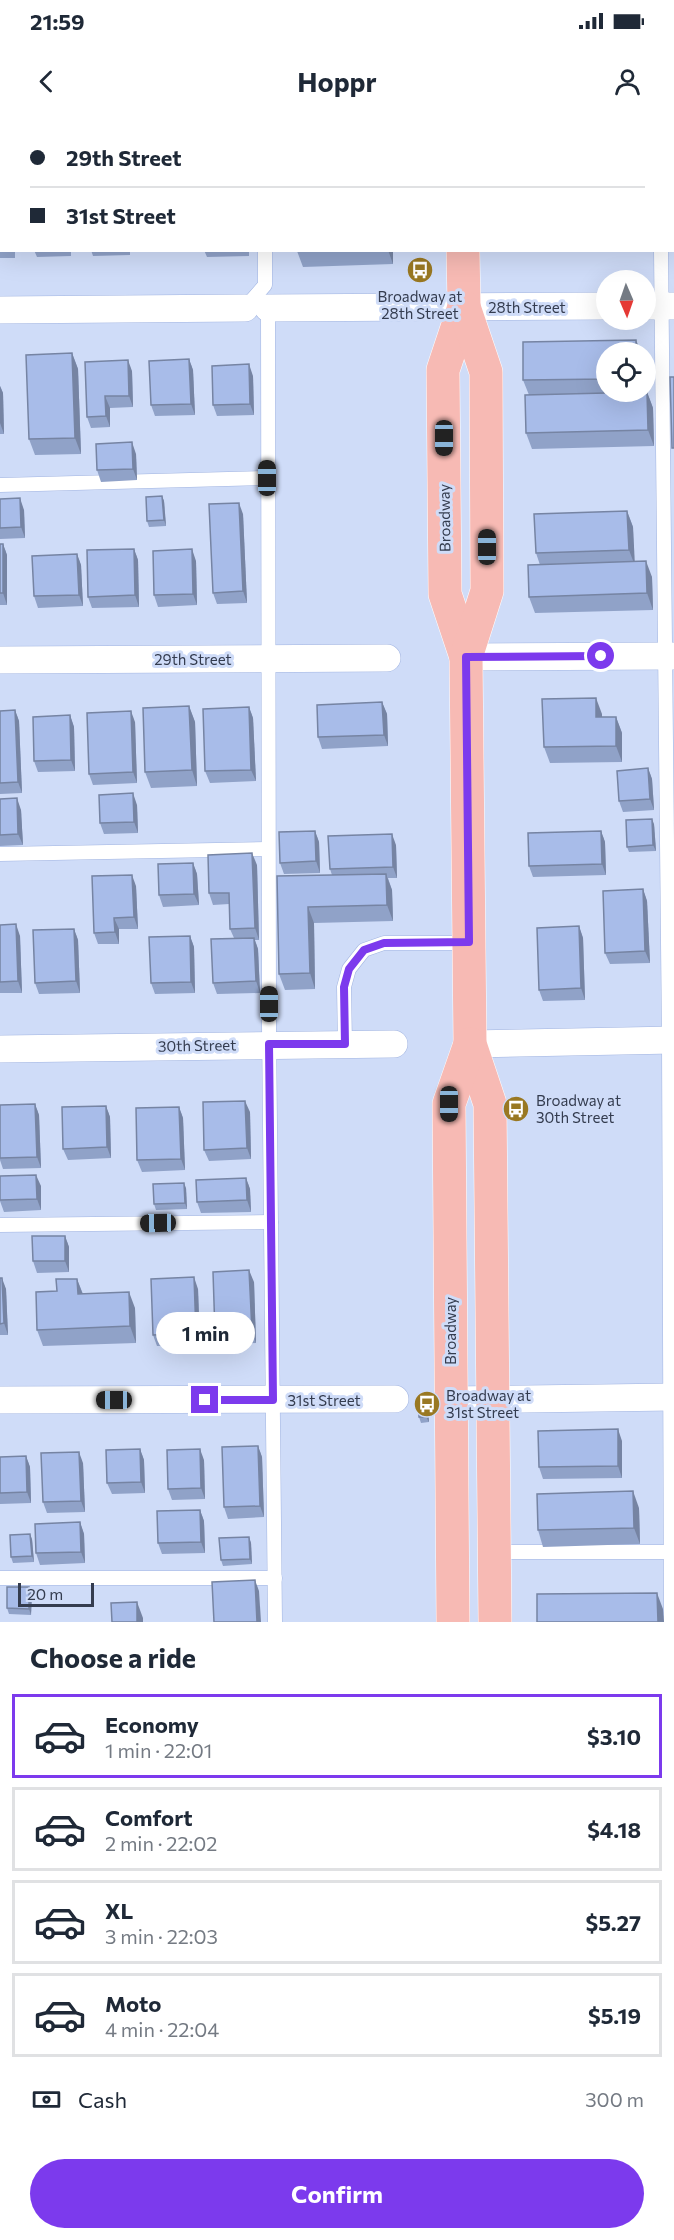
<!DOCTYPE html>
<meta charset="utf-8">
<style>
:root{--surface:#fff;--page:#f6f6f7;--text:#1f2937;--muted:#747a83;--line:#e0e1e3;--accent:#7c3aed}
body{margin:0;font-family:Commissioner,sans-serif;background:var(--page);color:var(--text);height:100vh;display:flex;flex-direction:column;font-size:22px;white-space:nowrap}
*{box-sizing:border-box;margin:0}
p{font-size:20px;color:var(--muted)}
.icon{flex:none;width:33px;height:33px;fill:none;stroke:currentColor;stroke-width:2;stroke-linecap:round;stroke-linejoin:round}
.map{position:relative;height:1502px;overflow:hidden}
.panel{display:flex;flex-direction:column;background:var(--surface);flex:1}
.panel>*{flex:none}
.banner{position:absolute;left:0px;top:0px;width:675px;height:132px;box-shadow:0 6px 24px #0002;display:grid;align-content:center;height:132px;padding:0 30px;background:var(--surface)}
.needle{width:39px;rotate:178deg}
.controls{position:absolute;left:596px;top:150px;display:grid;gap:12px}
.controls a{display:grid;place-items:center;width:60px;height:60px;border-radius:50%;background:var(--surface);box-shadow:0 6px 24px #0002;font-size:30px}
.scale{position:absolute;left:18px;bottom:15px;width:76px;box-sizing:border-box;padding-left:6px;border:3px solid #343c4f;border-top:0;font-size:16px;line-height:21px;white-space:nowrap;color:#343c4f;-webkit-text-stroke:4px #cfdcf8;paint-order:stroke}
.end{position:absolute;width:27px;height:27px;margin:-14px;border:8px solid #7c3aed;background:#fff;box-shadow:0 0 0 3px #fff}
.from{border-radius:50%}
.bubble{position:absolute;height:42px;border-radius:21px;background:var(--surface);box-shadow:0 6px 24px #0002;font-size:20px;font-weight:700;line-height:42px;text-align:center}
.car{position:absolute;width:18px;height:36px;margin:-18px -9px;border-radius:8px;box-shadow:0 0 4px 2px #0007;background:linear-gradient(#222 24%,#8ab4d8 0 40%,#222 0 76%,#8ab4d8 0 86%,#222 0)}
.banner b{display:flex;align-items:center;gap:21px;height:57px;font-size:22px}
.banner b+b{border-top:2px solid var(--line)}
.banner i{width:15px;height:15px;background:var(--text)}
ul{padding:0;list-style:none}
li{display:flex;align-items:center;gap:18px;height:84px;margin:0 12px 9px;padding:0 18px;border:3px solid var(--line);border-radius:0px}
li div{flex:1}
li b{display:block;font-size:22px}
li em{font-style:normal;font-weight:700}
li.active{border-color:var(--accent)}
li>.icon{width:54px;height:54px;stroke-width:1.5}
h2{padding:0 30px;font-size:27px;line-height:72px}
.pay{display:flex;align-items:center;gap:15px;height:66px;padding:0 30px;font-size:22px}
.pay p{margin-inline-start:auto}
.primary-button{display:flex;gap:12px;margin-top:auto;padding:12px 30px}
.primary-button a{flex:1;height:69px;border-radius:36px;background:var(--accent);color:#fff;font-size:24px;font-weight:700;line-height:69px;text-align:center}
.status{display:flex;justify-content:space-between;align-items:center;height:42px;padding:0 30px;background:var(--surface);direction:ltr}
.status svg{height:16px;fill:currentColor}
header{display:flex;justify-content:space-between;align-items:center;height:78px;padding:0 30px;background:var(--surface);font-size:27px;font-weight:700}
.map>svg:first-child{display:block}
</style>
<div class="status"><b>21:59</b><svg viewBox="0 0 49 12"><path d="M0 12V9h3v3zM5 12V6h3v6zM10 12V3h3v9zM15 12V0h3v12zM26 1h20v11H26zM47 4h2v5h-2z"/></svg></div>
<header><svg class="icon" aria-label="back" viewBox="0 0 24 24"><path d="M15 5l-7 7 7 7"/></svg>Hoppr<svg class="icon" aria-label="person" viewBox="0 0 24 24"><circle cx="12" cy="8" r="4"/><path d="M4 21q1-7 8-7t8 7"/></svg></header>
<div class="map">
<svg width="674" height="1502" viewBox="0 0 674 1502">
<rect width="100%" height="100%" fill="#cfdcf8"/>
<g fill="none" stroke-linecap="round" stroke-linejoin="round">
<defs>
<g id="service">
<path d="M264,0V2"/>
<path d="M661,0V2"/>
<path d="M661,130L669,920L671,1502"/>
<path d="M245,188L265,165V130"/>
<path d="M268,188L269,906L275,1502"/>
<path d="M0,365L267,358"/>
<path d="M0,734L268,729"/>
<path d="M345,924L344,867L349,849L364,830L384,823H469"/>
<path d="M0,1105L271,1102"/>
<path d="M494,1432H671"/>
<path d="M0,1458H275"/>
</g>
<g id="minor">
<path d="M645,186H674"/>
<path d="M268,188L606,186"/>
<path d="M0,190L245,188"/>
<path d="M466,537L674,536"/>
<path d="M0,540L387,538"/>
<path d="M470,924L674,920"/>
<path d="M0,929L394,924"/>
<path d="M0,1280L395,1279"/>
<path d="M451,1280L674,1277"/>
</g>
<g id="primary">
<path d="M463,0V2"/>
<path d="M463,130L464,187L443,250L445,474L466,537"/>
<path d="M464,187L486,252L487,471L466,537L470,924L490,984L495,1502"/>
<path d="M453,1502L449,984L470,924"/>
</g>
</defs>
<use href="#service" stroke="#a1b4e1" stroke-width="15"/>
<use href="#minor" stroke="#a1b4e1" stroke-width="28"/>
<use href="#primary" stroke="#fff" stroke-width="34"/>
<use href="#service" stroke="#fff" stroke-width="14"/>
<use href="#minor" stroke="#fff" stroke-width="27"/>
<use href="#primary" stroke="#f7bab4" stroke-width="33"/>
</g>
<g fill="#90a2c8">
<path d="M0,0H21V2H2V31H0Z"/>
<path d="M0,66H2V130H15V138H0Z"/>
<path d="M34,130H71V136L37,137Z"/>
<path d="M91,130H130V135L93,136Z"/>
<path d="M204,130H249V136L207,137Z"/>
<path d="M393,130V144L303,147L297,131Z"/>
<path d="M606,232V272H647L653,288L654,326L532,329L526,313L529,275L523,260Z"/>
<path d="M72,233L78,249L81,334L35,335L29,319Z"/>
<path d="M189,239L193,250L195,295L155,296L151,285Z"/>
<path d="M85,242L132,251L133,287L110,288V307L91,308L87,297Z"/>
<path d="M253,256L254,295L217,296L213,285Z"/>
<path d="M0,266L3,273L4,314H0Z"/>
<path d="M136,334L137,360L101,362L97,350Z"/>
<path d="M162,376L164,381L166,406L149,407L147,401Z"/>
<path d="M0,379L24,390L25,418L0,419Z"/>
<path d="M627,391L633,407L634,441L652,457L653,490L535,493L529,477L540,445L536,433Z"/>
<path d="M243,394L247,483L217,484L213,473Z"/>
<path d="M0,424H3L7,435V485H0Z"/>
<path d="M134,429L138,440L139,487L92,488L88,477Z"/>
<path d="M77,434L81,445L83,486L38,488L34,476Z"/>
<path d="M196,441L197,485L158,487L154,475Z"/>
<path d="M382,582L387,594L388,626L322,629L318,617Z"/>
<path d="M189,586L195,602L197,666L151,668L145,652Z"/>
<path d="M249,587L253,598L256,661L210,663L205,651Z"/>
<path d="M15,590L19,601L22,673L0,674V591Z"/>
<path d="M602,594V597H616L622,613V642L550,643L544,627Z"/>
<path d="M70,595L74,607L75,651L38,652L34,641Z"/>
<path d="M135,602L137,663L93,665L89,654Z"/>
<path d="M648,648L652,659L654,690L623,692L619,681Z"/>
<path d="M0,679L21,690L23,725L0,726Z"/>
<path d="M137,685L138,713L104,714L100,703Z"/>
<path d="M654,704L656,731L629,732L627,727Z"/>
<path d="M315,711L319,722L320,753L284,754L280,743Z"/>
<path d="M601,711L605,722L606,755L533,757L529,746Z"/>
<path d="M396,725L397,758H388L392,770L393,801L314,803L315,869L285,870L279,854L277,756L332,755L330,749Z"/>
<path d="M193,743L197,754L199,785L163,787L159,775Z"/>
<path d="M257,745L259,820H255L258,829L260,873L217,874L213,863L234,818L230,809L229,784L213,785L209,773Z"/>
<path d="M136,766L138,809H119V824H98L94,813Z"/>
<path d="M643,769L647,781L650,843L610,844L605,833Z"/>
<path d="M0,805L20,816L22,873H0Z"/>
<path d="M579,806L583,818L585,880L543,881L539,870Z"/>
<path d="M74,809L78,820L80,873L39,874L35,863Z"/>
<path d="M190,816L194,827L195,873L155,874L151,863Z"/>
<path d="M35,984L39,995L41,1048L3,1049L0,1040V985Z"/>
<path d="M106,986L110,997L111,1038L68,1040L63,1029Z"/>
<path d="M179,987L183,998L185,1050L142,1052L137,1040Z"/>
<path d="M250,992L251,1039L209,1041L204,1030Z"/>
<path d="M0,1056L41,1066V1090L4,1092L0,1081Z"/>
<path d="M246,1058L250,1069L251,1092L201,1093L197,1082Z"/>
<path d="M186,1068L187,1089L156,1090L154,1084Z"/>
<path d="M65,1116L69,1127V1152L37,1153L33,1141Z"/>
<path d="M0,1158L6,1169L8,1215H0Z"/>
<path d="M77,1159L83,1174L135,1188L136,1223L43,1226L37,1210L57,1171Z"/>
<path d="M254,1162L256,1223L219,1224L215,1213Z"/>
<path d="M198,1169L200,1225L157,1226L153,1215Z"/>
<path d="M426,1280L428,1286L429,1302L421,1303L419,1297Z"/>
<path d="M622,1321V1358L543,1359L539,1347Z"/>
<path d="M258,1326L262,1337L264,1397L228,1399L224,1387Z"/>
<path d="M140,1329L144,1340L145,1373L112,1374L107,1363Z"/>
<path d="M26,1336L30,1347L31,1383L0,1384V1337Z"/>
<path d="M204,1340L205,1379L172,1380L168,1369Z"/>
<path d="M83,1343L85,1392L47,1393L43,1382Z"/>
<path d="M639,1388L640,1424L543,1427L538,1410Z"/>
<path d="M200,1390L204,1401L205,1433L162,1434L158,1423Z"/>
<path d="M80,1402L84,1414L85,1443L40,1445L36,1433Z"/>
<path d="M249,1417L251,1423L252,1444L223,1446L221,1440Z"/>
<path d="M32,1419L34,1442L13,1443L11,1437Z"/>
<path d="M32,1473L31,1495L9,1494L7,1488Z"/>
</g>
<g fill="#7684a3">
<path d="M388,130H393V144Z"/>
<path d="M636,220L641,232H636Z"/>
<path d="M72,233L78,249L81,334L75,318Z"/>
<path d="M189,239L193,250L195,295L191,284Z"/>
<path d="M128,240L132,251L133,287L129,276Z"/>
<path d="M249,244L253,256L254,295L250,284Z"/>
<path d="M0,266L3,273L4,314L0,303Z"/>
<path d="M647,272L653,288L654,326L648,310Z"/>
<path d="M105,276L110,288V307L106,296Z"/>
<path d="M132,322L136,334L137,360L133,349Z"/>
<path d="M162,376L164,381L166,406L164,400Z"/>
<path d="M20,378L24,390L25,418L21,407Z"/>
<path d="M239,383L243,394L247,483L243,471Z"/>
<path d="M627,391L633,407L635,446L629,430Z"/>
<path d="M3,424L7,435V485L3,473Z"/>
<path d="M134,429L138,440L139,487L135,475Z"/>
<path d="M192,429L196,441L197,485L193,474Z"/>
<path d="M77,434L81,445L83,486L79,475Z"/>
<path d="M646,441L652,457L653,490L647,473Z"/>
<path d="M596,578L602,594V613L596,597Z"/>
<path d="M382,582L387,594L388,626L384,615Z"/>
<path d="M189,586L195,602L197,666L192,650Z"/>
<path d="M249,587L253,598L256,661L251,650Z"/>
<path d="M15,590L19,601L22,673L18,662Z"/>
<path d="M131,591L135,602L137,663L133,652Z"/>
<path d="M70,595L74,607L75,651L71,640Z"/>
<path d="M616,597L622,613V642L616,626Z"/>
<path d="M648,648L652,659L654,690L650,679Z"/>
<path d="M133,673L137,685L138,713L134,702Z"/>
<path d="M17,678L21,690L23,725L18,714Z"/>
<path d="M652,699L654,704L656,731L653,725Z"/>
<path d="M315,711L319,722L320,753L316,741Z"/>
<path d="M601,711L605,722L606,755L602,744Z"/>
<path d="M392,714L396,725L397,758L393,747Z"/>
<path d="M252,733L257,745L259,820L255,808Z"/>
<path d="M193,743L197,754L199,785L194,774Z"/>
<path d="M386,754L392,770L393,801L387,785Z"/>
<path d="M132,755L136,766L138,809L134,797Z"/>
<path d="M643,769L647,781L650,843L645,831Z"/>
<path d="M308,787L314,803L315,869L310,853Z"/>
<path d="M114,798L119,809V824L115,812Z"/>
<path d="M16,804L20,816L22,873L18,861Z"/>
<path d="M579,806L583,818L585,880L581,868Z"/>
<path d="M74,809L78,820L80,873L76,861Z"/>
<path d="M190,816L194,827L195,873L191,862Z"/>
<path d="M254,818L258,829L260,873L256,861Z"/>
<path d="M245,981L250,992L251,1039L247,1028Z"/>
<path d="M35,984L39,995L41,1048L37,1037Z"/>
<path d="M106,986L110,997L111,1038L107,1027Z"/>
<path d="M179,987L183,998L185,1050L181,1039Z"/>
<path d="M36,1055L41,1066V1090L37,1079Z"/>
<path d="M246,1058L250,1069L251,1092L247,1080Z"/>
<path d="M184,1063L186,1068L187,1089L185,1083Z"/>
<path d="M65,1116L69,1127V1152L65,1141Z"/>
<path d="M249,1150L254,1162L256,1223L252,1211Z"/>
<path d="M194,1157L198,1169L200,1225L196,1213Z"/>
<path d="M2,1158L6,1169L8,1215L4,1203Z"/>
<path d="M77,1159L83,1175L78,1174Z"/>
<path d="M129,1172L135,1188L136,1223L130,1206Z"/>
<path d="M426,1280L428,1286L429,1302L426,1297Z"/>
<path d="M618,1309L622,1321V1358L618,1346Z"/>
<path d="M258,1326L262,1337L264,1397L260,1386Z"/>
<path d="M140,1329L144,1340L145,1373L141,1362Z"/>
<path d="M200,1329L204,1340L205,1379L201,1368Z"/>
<path d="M79,1332L83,1343L85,1392L81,1381Z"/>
<path d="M26,1336L30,1347L31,1383L27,1372Z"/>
<path d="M633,1371L639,1388L640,1424L634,1408Z"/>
<path d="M200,1390L204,1401L205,1433L201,1422Z"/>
<path d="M80,1402L84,1414L85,1443L81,1432Z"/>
<path d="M30,1414L32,1419L34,1442L32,1436Z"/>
<path d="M249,1417L251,1423L252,1444L250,1439Z"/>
<path d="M255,1460L259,1471L261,1502H257Z"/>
<path d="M29,1467L32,1473L31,1495L29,1489Z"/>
<path d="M657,1473L663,1489L664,1502H658Z"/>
<path d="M137,1482L143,1498V1502H137Z"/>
</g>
<g fill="#a8bce9" stroke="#7684a3" stroke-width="1.5">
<path d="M0,0H17V2H2V20H0Z"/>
<rect x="192" y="0" width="48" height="2"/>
<rect x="286" y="0" width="39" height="2"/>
<rect x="0" y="66" width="2" height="61"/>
<path d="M636,220V232H606V259L523,260V222Z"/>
<path d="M72,233L75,318L29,319L26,235Z"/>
<path d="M189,239L191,284L151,285L149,241Z"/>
<path d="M128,240L129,276H105L106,296L87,297L85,242Z"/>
<path d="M249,244L250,284L213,285L212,246Z"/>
<path d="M670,257H674V328H672Z"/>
<path d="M647,272L648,310L526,313L525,275Z"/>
<path d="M132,322L133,349L97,350L96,324Z"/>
<path d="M162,376L164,400L147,401L146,377Z"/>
<path d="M20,378L21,407L0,408V379Z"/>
<path d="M239,383L243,471L213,473L209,384Z"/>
<path d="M627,391L629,430L536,433L534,394Z"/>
<rect x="0" y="424" width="3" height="49"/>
<path d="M134,429L135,475L88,477L87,430Z"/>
<path d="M192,429L193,474L154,475L153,431Z"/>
<path d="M77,434L79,475L34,476L32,436Z"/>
<path d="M646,441L647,473L529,477L528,445Z"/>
<path d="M596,578V597H616V626L544,627L542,579Z"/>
<path d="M382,582L384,615L318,617L317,585Z"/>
<path d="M189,586L192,650L145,652L143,588Z"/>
<path d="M249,587L251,650L205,651L203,589Z"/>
<path d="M15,590L18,662L0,663V591Z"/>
<path d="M131,591L133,652L89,654L87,593Z"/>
<path d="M70,595L71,640L34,641L33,597Z"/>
<path d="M648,648L650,679L619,681L617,651Z"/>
<path d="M133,673L134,702L100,703L99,675Z"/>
<path d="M17,678L18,714L0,715V679Z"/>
<path d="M652,699L653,725L627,727L626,700Z"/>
<path d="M315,711L316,741L280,743L279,712Z"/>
<path d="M601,711L602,744L529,746L528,713Z"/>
<path d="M392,714L393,747L330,749L328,716Z"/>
<path d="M252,733L255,808L230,809L229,773H209L208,735Z"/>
<path d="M193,743L194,774L159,775L158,744Z"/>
<path d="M386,754L387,785L308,787L310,853L279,854L277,756Z"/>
<path d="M132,755L134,797L114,798L115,812L94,813L92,756Z"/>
<path d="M643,769L645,831L605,833L603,771Z"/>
<path d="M16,804L18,861L0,862V805Z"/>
<path d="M579,806L581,868L539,870L537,808Z"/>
<path d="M74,809L76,861L35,863L33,810Z"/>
<path d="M190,816L191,862L151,863L149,817Z"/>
<path d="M254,818L256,861L213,863L211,819Z"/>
<path d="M245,981L247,1028L204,1030L203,982Z"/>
<path d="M35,984L37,1037L0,1038V985Z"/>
<path d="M106,986L107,1027L63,1029L62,987Z"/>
<path d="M179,987L181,1039L137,1040L136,988Z"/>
<path d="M36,1055L37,1079L0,1080V1056Z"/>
<path d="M246,1058L247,1080L197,1082L196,1060Z"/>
<path d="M184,1063L185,1083L154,1084L153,1064Z"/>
<path d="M32,1116H65V1141H33Z"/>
<path d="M249,1150L252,1211L215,1213L213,1152Z"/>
<path d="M194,1157L196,1213L153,1215L151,1159Z"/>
<path d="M0,1158H2L4,1203L0,1204Z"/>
<path d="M56,1159H77L78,1174L129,1172L130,1206L37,1210L36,1172L57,1171Z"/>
<rect x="419" y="1280" width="7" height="17"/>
<path d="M618,1309V1346L539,1347L538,1311Z"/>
<path d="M258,1326L260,1386L224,1387L222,1327Z"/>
<path d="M140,1329L141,1362L107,1363L106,1330Z"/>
<path d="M200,1329L201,1368L168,1369L167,1330Z"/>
<path d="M79,1332L81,1381L43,1382L41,1333Z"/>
<path d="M26,1336L27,1372L0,1373V1337Z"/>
<path d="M633,1371L634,1408L538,1410L537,1374Z"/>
<path d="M200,1390L201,1422L158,1423L157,1391Z"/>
<path d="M80,1402L81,1432L36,1433L35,1404Z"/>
<path d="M30,1414L32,1436L11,1437L10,1415Z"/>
<path d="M249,1417L250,1439L221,1440L219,1418Z"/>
<path d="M255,1460L257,1502H214L212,1462Z"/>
<path d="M7,1467H29V1489L7,1488Z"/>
<path d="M657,1473L658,1502H537V1474Z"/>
<path d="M137,1482V1502H112L111,1483Z"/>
</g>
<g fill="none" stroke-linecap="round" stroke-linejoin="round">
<path stroke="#7c3aed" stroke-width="8" d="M205,1280H273L269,924H345L344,867L349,849L364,830L384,823L469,822L466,537L601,536"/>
</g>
<defs>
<symbol id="bus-disc" viewBox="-11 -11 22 22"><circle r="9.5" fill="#997822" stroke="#cfdcf8"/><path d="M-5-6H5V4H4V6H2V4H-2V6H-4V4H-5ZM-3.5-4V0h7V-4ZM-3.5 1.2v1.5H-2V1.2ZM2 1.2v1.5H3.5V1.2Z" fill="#fff"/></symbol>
</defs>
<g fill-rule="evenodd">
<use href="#bus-disc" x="405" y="135" width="30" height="30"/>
<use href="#bus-disc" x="501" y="974" width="30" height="30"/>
<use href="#bus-disc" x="412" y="1269" width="30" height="30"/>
</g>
<g text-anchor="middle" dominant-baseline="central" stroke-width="6" stroke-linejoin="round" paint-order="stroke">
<g font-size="15" fill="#343c4f" stroke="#cfdcf8" text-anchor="start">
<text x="420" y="176" text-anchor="middle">Broadway at<tspan x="420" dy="17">28th Street</tspan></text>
<text x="536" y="980">Broadway at<tspan x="536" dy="17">30th Street</tspan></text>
<text x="446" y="1275">Broadway at<tspan x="446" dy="17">31st Street</tspan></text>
</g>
<g font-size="15" fill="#343c4f" stroke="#cfdcf8">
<text x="527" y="187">28th Street</text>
<text transform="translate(444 398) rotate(-91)">Broadway</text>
<text x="193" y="539">29th Street</text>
<text transform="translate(197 925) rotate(-1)">30th Street</text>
<text transform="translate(450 1211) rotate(-90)">Broadway</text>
<text x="324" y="1280">31st Street</text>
</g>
</g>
</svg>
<div class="controls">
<a><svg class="needle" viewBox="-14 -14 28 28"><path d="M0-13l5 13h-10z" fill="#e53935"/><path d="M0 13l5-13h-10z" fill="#747a83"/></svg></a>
<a><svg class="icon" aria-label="locate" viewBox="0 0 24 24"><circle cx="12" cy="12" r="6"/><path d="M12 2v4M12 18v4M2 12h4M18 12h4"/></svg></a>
</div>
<div class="scale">20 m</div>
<i class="end from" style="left:601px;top:536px"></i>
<i class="end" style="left:205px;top:1280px"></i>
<div class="bubble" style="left:156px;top:1192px;width:99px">1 min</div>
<i class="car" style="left:444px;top:318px;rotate:180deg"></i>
<i class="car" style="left:267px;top:358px;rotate:0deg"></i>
<i class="car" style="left:487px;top:427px;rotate:0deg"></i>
<i class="car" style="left:269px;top:884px;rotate:0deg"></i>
<i class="car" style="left:449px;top:984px;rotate:180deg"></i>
<i class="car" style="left:158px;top:1103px;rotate:269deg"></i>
<i class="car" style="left:114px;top:1280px;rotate:270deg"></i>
<div class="banner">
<b><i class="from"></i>29th Street</b>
<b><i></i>31st Street</b>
</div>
</div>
<section class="panel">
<h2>Choose a ride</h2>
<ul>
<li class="active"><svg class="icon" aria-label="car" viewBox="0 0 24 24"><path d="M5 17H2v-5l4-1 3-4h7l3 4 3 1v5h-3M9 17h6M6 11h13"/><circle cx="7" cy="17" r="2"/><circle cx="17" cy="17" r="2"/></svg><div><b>Economy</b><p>1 min · 22:01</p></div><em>$3.10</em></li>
<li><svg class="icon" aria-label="car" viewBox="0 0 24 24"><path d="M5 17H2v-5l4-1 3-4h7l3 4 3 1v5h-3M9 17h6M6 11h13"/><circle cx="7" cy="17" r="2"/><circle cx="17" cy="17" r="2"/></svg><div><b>Comfort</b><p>2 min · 22:02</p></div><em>$4.18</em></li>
<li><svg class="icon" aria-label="car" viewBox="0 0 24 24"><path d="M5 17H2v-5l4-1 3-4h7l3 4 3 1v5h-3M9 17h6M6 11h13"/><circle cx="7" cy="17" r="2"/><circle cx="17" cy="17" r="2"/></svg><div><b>XL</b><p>3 min · 22:03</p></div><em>$5.27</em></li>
<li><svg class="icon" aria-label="car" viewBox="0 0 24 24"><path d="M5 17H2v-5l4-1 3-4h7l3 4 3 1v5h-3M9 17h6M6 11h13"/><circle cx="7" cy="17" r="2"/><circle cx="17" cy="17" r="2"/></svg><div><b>Moto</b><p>4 min · 22:04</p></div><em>$5.19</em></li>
</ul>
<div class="pay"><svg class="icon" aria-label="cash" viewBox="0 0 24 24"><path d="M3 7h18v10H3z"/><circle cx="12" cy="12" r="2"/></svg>Cash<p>300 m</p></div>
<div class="primary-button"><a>Confirm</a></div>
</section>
